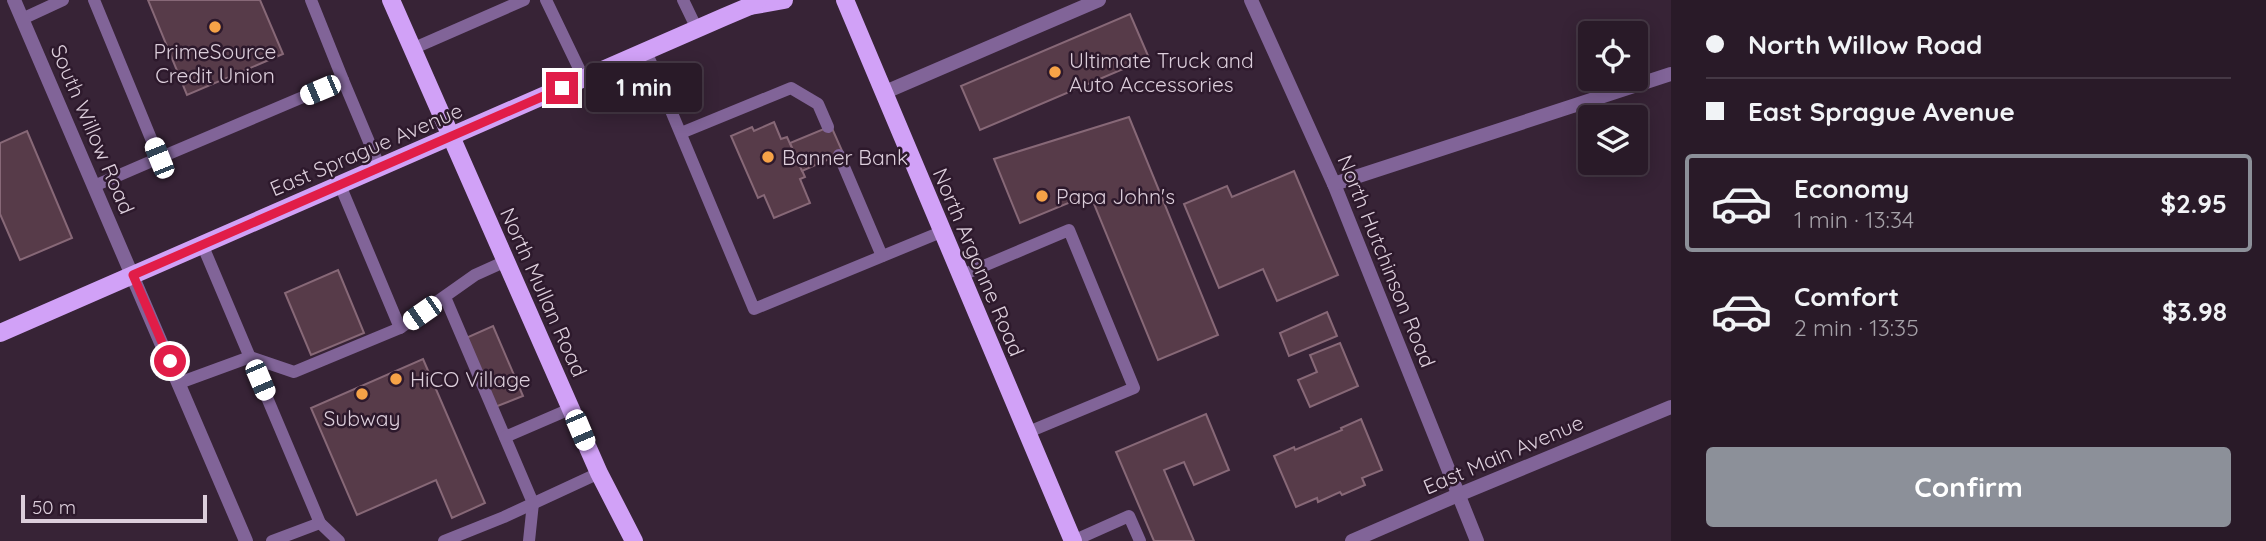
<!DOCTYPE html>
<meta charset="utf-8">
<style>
:root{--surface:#291a28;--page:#312330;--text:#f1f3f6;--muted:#a5a1a8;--line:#453845;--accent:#8c9099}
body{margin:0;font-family:Quicksand,sans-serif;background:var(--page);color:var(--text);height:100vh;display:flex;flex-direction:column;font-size:26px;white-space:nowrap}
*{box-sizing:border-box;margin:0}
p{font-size:23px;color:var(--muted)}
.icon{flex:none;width:38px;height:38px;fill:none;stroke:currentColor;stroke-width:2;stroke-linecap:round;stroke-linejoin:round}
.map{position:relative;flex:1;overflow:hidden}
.panel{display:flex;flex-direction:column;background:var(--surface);width:595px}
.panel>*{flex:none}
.hud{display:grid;align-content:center;height:154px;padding:0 35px;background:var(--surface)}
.tools{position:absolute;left:1578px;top:21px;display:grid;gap:14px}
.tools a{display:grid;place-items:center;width:70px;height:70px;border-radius:7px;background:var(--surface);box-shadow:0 4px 18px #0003,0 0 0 2px var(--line);font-size:35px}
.scale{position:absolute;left:21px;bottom:18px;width:186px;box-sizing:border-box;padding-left:7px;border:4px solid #dccedb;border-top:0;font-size:19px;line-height:24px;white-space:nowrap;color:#dccedb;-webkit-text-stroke:5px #2d192c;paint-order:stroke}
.end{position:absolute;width:32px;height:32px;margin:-16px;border:9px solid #e11d48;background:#fff;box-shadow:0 0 0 4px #fff}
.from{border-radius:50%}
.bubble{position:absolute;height:49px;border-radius:7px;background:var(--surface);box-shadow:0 4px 18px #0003,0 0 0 2px var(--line);font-size:23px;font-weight:800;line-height:49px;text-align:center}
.car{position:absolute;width:21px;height:42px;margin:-21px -10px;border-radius:9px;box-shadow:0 0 5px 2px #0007;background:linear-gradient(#fff 24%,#345 0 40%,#fff 0 76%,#345 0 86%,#fff 0)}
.hud b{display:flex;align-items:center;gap:24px;height:66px;font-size:26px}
.hud b+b{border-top:2px solid var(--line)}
.hud i{width:18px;height:18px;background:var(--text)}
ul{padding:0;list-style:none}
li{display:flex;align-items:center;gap:21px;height:98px;margin:0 14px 10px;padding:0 21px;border:4px solid transparent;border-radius:7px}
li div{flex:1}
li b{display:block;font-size:26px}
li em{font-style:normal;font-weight:800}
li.current{border-color:var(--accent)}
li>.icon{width:63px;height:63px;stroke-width:1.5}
.primary-button{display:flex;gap:14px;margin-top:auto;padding:14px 35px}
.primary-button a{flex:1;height:80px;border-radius:7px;background:var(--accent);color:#fff;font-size:28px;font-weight:800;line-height:80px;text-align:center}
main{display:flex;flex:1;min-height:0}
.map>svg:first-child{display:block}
</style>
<main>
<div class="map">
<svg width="1671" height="541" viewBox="0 0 1671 541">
<rect width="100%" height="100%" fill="#372336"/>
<g fill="#573b49" stroke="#876877" stroke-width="2">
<path d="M148,0H260L283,54L187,95Z"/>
<path d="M1130,14L1149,58L980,130L961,86Z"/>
<path d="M1129,117L1218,335L1158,360L1090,194L1020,223L994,159Z"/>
<path d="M774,122L781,139L787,137L805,177L800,179L810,203L774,218L764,195L758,198L731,136L752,127L754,131Z"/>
<path d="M831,126L843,153L802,171L790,143Z"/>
<path d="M27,131L72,238L20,260L0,214V143Z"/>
<path d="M1294,171L1338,275L1277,301L1263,269L1219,288L1184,204L1227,186L1232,197Z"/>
<path d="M338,270L364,333L311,355L285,293Z"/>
<path d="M1327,312L1337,336L1289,356L1280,333Z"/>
<path d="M493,326L523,396L495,407L466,338Z"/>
<path d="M1340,343L1358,386L1310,407L1298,380L1317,372L1310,355Z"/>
<path d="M423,359L485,503L452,518L436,480L357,515L311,408Z"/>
<path d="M1206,414L1229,470L1194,485L1184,462L1164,470L1194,541H1154L1116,452Z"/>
<path d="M1361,419L1382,470L1362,478L1365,485L1342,495L1340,492L1318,502L1317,498L1296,507L1274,456L1294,447L1295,450L1342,430L1341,428Z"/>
</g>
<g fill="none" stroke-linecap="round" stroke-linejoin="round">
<g stroke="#816498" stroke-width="12">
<path d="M94,0L159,158L94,186"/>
<path d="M311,0L343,80"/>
<path d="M546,0L584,79"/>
<path d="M683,0L697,29"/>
<path d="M22,19L63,0"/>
<path d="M412,49L524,0"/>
<path d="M646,51L754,309L941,232"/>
<path d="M681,133L791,88L818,104L828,127"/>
<path d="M839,155L882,256"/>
<path d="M159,158L343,80L380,168"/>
<path d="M340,185L400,328"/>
<path d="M202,244L320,523L272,541"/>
<path d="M960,276L1069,230L1134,388L1026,433"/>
<path d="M445,297L533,503L529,541"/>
<path d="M179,383L250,357L294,372L400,328L475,275L506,261"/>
<path d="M505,437L570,409"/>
<path d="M320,523L339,541"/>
<path d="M444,541L504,517L599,473"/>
<path d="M1073,541L1129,516L1140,541"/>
</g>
<g stroke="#816498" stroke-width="14">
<path d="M14,0L246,541"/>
<path d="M1251,0L1334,184L1477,541"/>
<path d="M883,93L1099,0"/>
<path d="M1334,184L1671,74"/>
<path d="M1352,541L1458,495L1671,407"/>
</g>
<g stroke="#d1a1f7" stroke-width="18">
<path d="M391,0L599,473L634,541"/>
<path d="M845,0L1073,541"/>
<path d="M750,6L784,0"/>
<path d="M0,333L724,17L750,6L758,0"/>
</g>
</g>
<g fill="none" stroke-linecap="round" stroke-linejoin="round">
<path stroke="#e11d48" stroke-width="9" d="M170,361L133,275L562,88"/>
</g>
<g fill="#f6a247" stroke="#2d192c" stroke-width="2.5">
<circle cx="215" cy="27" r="7"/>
<circle cx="1055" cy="72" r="7"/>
<circle cx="768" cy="157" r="7"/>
<circle cx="1042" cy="196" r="7"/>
<circle cx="396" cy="379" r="7"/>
<circle cx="362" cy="394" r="7"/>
</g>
<g text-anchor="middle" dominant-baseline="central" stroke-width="5" stroke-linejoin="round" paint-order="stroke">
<g font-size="21" fill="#dccedb" stroke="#2d192c" text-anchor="start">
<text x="215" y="51" text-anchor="middle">PrimeSource<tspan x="215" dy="24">Credit Union</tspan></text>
<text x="1069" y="60">Ultimate Truck and<tspan x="1069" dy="24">Auto Accessories</tspan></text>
<text x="782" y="157">Banner Bank</text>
<text x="1056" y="196">Papa John's</text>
<text x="410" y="379">HiCO Village</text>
<text x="362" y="418" text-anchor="middle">Subway</text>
</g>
<g font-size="21" fill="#dccedb" stroke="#2d192c">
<text transform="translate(93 129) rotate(67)">South Willow Road</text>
<text transform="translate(366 149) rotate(-23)">East Sprague Avenue</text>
<text transform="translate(1387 261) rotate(68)">North Hutchinson Road</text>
<text transform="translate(979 262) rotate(67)">North Argonne Road</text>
<text transform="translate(544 292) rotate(66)">North Mullan Road</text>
<text transform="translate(1503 454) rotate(-23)">East Main Avenue</text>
</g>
</g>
</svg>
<div class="tools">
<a><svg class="icon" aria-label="locate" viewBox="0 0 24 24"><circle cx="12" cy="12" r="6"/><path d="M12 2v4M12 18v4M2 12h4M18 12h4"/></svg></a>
<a><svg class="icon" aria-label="layers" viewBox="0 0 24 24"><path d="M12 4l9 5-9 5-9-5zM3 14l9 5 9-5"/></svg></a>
</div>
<div class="scale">50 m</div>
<i class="end from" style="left:170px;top:361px"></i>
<i class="end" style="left:562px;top:88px"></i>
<div class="bubble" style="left:586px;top:63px;width:116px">1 min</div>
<i class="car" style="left:320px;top:90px;rotate:247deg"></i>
<i class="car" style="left:159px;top:158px;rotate:338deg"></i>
<i class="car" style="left:422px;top:313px;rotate:235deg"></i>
<i class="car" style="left:260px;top:380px;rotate:157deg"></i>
<i class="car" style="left:580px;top:430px;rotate:157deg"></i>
</div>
<section class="panel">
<div class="hud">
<b><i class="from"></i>North Willow Road</b>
<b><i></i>East Sprague Avenue</b>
</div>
<ul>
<li class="current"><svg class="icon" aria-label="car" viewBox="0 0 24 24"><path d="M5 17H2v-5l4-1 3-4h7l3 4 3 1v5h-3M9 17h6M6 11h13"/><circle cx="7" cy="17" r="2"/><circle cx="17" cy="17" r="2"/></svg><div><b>Economy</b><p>1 min · 13:34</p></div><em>$2.95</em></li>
<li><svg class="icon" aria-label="car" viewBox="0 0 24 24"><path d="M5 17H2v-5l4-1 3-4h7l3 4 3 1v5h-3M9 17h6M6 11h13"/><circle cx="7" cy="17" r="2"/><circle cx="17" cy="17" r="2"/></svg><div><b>Comfort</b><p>2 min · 13:35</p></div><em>$3.98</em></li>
</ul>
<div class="primary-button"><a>Confirm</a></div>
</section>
</main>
